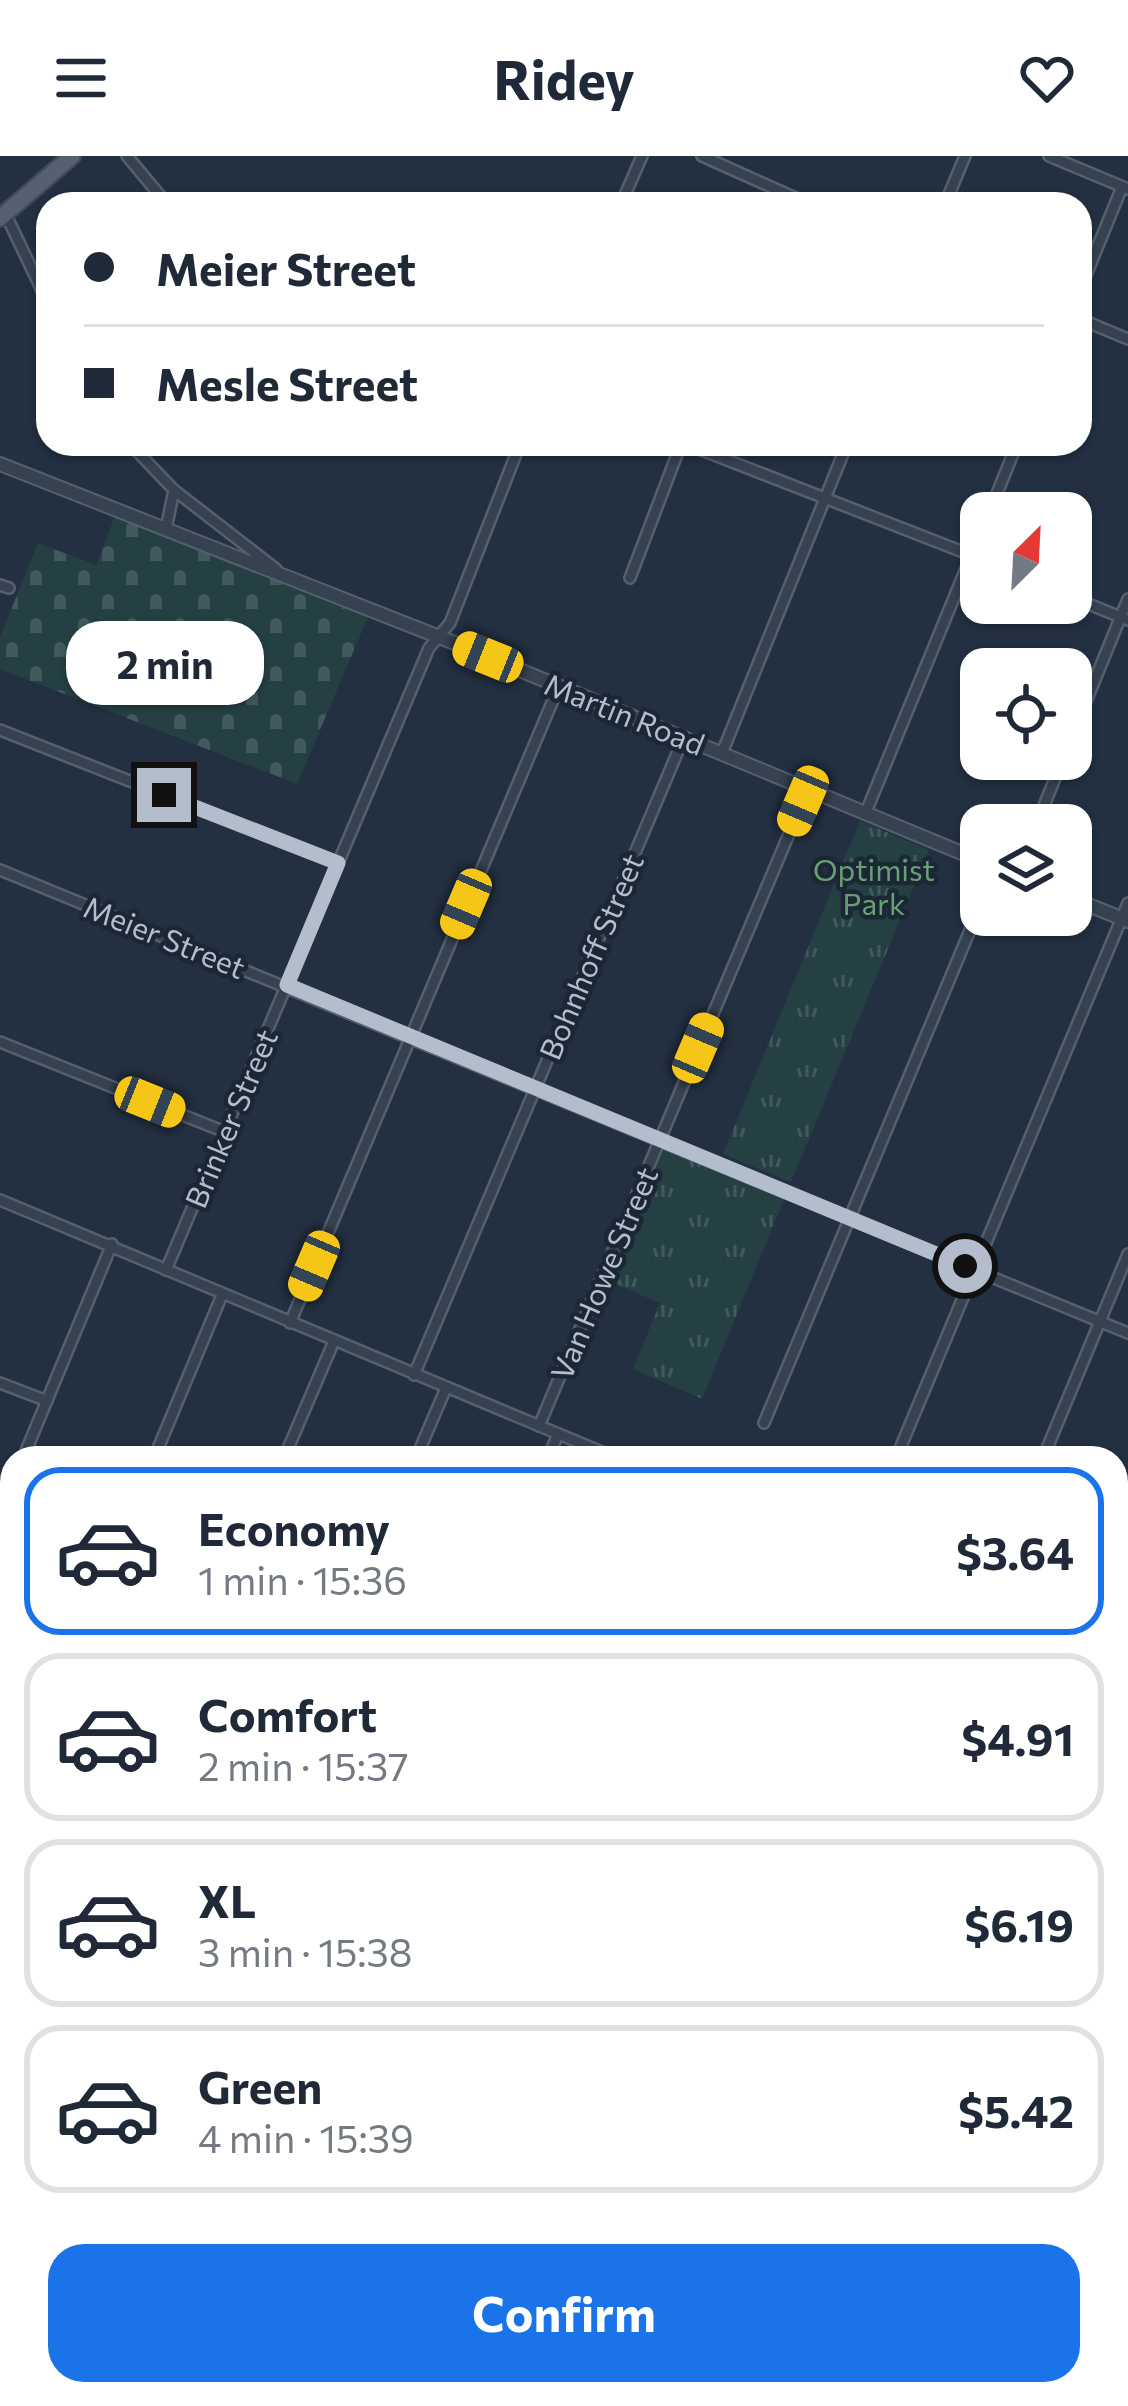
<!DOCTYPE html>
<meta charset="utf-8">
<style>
:root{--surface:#fff;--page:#f6f6f7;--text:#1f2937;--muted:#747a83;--line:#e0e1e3;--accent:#1a73e8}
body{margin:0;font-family:Commissioner,sans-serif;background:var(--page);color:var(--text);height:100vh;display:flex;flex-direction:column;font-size:45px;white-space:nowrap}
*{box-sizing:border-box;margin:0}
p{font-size:39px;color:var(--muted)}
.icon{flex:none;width:66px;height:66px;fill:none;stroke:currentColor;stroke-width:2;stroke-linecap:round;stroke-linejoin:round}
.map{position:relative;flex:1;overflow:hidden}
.sheet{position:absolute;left:0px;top:1290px;width:1128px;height:960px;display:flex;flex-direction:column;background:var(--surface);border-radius:36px 36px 0 0;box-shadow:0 3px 9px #0004}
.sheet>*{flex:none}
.top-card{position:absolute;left:36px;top:36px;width:1056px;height:264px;border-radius:36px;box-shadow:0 3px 9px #0004;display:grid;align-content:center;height:264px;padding:0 48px;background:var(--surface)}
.needle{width:78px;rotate:24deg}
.buttons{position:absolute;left:960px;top:336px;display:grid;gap:24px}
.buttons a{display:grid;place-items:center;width:132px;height:132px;border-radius:24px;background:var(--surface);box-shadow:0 3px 9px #0004;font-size:60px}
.end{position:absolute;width:54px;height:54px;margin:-27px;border:15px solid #b4bdcc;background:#111;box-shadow:0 0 0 6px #111}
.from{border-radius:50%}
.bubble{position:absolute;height:84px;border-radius:36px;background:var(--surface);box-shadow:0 3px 9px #0004;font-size:39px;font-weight:700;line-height:84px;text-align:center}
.car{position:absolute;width:36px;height:72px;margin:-36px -18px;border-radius:15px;box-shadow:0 0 9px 3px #0007;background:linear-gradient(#f5c518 24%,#345 0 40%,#f5c518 0 76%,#345 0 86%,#f5c518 0)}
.top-card b{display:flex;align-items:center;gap:42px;height:114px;font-size:45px}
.top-card b+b{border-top:3px solid var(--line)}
.top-card i{width:30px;height:30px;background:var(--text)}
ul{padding:21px 0 0;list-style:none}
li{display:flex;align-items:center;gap:36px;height:168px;margin:0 24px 18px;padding:0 24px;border:6px solid var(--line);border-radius:36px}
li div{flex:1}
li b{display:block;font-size:45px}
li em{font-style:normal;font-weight:700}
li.on{border-color:var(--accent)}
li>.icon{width:108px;height:108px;stroke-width:1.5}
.primary-button{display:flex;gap:24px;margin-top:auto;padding:24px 48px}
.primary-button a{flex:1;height:138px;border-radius:36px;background:var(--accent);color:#fff;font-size:48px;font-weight:700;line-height:138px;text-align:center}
header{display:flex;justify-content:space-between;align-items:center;height:156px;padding:0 48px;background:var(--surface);font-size:54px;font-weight:700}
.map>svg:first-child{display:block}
</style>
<header><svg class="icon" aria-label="menu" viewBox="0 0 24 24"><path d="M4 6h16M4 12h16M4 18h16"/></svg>Ridey<svg class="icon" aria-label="heart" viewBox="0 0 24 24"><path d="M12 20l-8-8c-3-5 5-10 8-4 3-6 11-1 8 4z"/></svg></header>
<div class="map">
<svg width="1128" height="2250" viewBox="0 0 1128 2250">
<defs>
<pattern id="grass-dots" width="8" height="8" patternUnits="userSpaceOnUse" patternTransform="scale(3)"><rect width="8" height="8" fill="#254043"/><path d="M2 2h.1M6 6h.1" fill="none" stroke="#425a5d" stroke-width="1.8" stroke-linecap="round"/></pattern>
<pattern id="cemetery-stones" width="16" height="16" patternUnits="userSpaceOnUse" patternTransform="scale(3)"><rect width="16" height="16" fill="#254043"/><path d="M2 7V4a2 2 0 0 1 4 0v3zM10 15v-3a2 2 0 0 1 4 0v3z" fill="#425a5d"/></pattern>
<pattern id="park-tufts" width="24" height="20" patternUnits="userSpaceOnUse" patternTransform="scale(3)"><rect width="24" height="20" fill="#254043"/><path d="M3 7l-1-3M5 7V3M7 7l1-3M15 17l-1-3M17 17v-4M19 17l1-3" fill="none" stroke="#425a5d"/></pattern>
</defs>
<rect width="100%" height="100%" fill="#233042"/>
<path fill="url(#grass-dots)" d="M1128,1559V1748L1116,1739V1571Z"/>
<path fill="url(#cemetery-stones)" d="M115,360L368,461L297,628L0,513V481L38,387L96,409Z"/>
<g fill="url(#park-tufts)">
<path d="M860,665L929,694L791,1026L723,998Z"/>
<path d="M663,993L785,1041L702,1243L633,1213L660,1147L607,1124Z"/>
</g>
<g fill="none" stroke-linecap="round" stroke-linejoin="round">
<defs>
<g id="minor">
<path d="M127,0L167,48"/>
<path d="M702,0L809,48"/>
<path d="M1049,0L1128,33"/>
<path d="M621,48L642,0"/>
<path d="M945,48L965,0"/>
<path d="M5,57L48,147"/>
<path d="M1080,134L1122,31"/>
<path d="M1080,163L1128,183"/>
<path d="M130,288L174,334L276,413"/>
<path d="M686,288L981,403"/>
<path d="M989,357L1017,288"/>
<path d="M166,373L174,334"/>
<path d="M630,422L681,288"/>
<path d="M0,429L9,432"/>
<path d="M1071,441L1128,464"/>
<path d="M0,574L338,707"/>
<path d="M1071,582L1128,443"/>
<path d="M722,597L847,288"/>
<path d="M866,656L981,376"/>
<path d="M1036,669L1063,603"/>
<path d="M0,714L1128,1177"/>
<path d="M0,886L225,976"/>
<path d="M0,1044L616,1302"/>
<path d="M166,1114L429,492L450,467L520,288"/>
<path d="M290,1167L559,530"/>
<path d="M414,1219L684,581"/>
<path d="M0,1227L47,1245"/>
<path d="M764,1267L981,748"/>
<path d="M539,1270L808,633"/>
<path d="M23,1302L112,1088"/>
<path d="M154,1302L222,1139"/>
<path d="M284,1302L334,1185"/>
<path d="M416,1302L446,1232"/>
<path d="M548,1302L558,1278"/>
<path d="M896,1302L1128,747"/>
<path d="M1043,1302L1128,1098"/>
<path d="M0,1356L12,1327"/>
<path d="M1116,1449L1128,1436"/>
<path d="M0,2054L12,2025"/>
<path d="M73,2250L78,2238"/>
<path d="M220,2250L225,2238"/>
<path d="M394,2250L399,2238"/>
<path d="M551,2250L556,2238"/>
<path d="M701,2250L706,2238"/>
</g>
<g id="tertiary">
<path d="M0,308L452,486L981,705"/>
<path d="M1071,742L1128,765"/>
</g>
<g id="secondary">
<path d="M0,1545L12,1547"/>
<path d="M0,1750L12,1755"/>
</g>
<path id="primary" d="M0,62L72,0"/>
<g id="motorway">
<path d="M1116,1554L1128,1540"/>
<path d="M0,1599L12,1597"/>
<path d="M0,1622L12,1625"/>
<path d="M0,1653L12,1658"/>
<path d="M0,1690L12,1696"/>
<path d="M1116,1754L1128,1765"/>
<path d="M1116,1957L1128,1948"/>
<path d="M1116,2003L1128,1966"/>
<path d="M1116,2086L1128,2053"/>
<path d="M860,2238L865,2250"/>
<path d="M882,2238L885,2250"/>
<path d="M925,2238L929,2250"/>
<path d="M1020,2250L1025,2238"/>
<path d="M1050,2250L1055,2238"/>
</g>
</defs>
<use href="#minor" stroke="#55606f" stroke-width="14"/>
<use href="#tertiary" stroke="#55606f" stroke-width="16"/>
<use href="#secondary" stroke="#55606f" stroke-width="18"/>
<use href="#primary" stroke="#414b5a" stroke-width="20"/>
<use href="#motorway" stroke="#424d5c" stroke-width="22"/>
<use href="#minor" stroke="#374251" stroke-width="9"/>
<use href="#tertiary" stroke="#374251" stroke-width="12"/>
<use href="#secondary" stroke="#455165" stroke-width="14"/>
<use href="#primary" stroke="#556171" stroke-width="15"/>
<use href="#motorway" stroke="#786953" stroke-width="18"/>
</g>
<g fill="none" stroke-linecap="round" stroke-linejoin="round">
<path stroke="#b4bdcc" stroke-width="15" d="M164,639L338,707L287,829L965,1110"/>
</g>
<g text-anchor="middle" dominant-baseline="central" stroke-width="9" stroke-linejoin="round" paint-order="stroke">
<g font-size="30" fill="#b4bdcc" stroke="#1c2736">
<text transform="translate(625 557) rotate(22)">Martin Road</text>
<text transform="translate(165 780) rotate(22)">Meier Street</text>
<text transform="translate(590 800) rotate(-67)">Bohnhoff Street</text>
<text transform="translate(230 962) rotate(-67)">Brinker Street</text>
<text transform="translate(603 1117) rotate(-67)">Van Howe Street</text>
</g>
<g font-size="30" fill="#689f74" stroke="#1c2736">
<text x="874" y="712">Optimist<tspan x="874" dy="34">Park</tspan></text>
</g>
</g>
</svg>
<div class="buttons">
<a><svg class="needle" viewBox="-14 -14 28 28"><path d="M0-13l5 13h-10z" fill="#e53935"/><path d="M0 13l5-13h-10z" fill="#747a83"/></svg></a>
<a><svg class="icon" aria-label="locate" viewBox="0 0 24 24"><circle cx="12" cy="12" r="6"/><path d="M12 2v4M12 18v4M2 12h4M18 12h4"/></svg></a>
<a><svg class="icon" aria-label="layers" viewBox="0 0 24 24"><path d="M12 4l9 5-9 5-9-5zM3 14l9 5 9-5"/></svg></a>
</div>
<i class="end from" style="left:965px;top:1110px"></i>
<i class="end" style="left:164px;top:639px"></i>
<div class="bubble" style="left:66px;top:465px;width:198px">2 min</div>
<i class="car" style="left:488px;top:501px;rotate:292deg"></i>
<i class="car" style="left:803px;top:645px;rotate:203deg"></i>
<i class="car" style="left:466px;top:748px;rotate:203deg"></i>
<i class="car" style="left:698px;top:892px;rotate:23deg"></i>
<i class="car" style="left:150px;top:946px;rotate:112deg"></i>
<i class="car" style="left:314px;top:1110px;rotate:203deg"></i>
<div class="top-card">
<b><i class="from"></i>Meier Street</b>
<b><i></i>Mesle Street</b>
</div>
<section class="sheet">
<ul>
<li class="on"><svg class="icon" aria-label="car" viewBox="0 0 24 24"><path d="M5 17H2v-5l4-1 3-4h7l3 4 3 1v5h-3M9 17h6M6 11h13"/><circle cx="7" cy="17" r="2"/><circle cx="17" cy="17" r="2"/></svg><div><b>Economy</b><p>1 min · 15:36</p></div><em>$3.64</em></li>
<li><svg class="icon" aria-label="car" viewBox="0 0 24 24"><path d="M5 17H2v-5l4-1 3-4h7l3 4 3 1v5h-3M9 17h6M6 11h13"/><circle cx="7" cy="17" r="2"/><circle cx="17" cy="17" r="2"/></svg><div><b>Comfort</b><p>2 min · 15:37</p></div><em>$4.91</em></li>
<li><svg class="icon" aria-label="car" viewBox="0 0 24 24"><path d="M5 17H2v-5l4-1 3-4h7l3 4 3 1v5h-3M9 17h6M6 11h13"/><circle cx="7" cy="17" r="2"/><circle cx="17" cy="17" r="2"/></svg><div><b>XL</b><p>3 min · 15:38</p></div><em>$6.19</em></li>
<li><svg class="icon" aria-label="car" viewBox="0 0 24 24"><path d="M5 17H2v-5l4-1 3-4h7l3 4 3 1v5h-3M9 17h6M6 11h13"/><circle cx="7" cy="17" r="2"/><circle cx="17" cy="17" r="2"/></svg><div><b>Green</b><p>4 min · 15:39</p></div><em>$5.42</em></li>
</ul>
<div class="primary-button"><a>Confirm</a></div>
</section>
</div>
